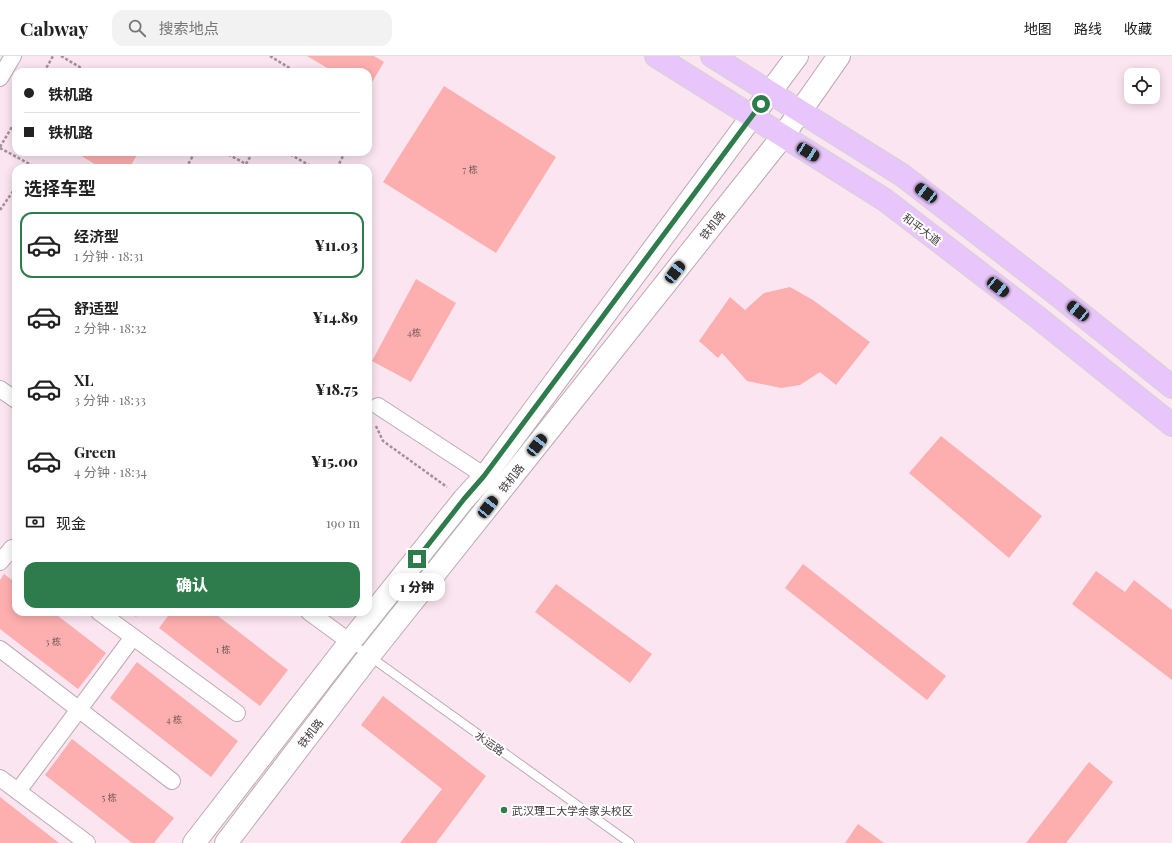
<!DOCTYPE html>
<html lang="zh">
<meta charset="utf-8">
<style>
:root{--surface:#fff;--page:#f2f2f2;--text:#222;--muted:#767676;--line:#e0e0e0;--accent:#2e7c4b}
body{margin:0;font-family:"Playfair Display","Noto Sans SC",serif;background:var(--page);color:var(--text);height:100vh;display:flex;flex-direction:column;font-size:15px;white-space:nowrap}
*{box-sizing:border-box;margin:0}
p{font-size:13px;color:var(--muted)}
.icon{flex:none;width:22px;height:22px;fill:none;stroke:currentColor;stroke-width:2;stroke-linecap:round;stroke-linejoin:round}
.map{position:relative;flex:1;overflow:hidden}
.details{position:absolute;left:12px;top:108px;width:360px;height:452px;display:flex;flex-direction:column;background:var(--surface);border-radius:12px;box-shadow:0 2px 10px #0003}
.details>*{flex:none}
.top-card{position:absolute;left:12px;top:12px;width:360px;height:88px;border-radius:12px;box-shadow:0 2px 10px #0003;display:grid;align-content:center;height:88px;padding:0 12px;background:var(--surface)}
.controls{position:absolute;left:1124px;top:12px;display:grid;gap:8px}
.controls a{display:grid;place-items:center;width:36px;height:36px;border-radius:8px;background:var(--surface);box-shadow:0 2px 10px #0003;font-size:20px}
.end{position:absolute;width:18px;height:18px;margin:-9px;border:5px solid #2e7c4b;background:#fff;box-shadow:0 0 0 2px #fff}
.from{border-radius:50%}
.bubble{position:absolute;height:28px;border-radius:12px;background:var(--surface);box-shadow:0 2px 10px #0003;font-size:13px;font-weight:800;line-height:28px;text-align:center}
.car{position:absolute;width:12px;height:24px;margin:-12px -6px;border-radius:5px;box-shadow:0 0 3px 1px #0007;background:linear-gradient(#222 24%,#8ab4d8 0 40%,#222 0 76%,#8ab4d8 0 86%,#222 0)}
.top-card b{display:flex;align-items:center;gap:14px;height:38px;font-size:15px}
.top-card b+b{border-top:1px solid var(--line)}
.top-card i{width:10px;height:10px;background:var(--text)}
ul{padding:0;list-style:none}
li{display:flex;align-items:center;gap:12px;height:66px;margin:0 8px 6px;padding:0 4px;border:2px solid transparent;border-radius:12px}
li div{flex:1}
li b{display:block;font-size:15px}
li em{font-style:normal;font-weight:800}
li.on{border-color:var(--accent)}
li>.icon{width:36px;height:36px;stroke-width:1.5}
h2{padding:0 12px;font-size:18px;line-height:48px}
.pay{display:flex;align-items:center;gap:10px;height:44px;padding:0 12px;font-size:15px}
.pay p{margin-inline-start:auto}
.button{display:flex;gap:8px;margin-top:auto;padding:8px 12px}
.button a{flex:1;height:46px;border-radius:12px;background:var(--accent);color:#fff;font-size:16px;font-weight:800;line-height:46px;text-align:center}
header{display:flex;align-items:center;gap:24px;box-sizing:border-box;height:56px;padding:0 20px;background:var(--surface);border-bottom:1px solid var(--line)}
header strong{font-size:19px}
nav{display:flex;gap:22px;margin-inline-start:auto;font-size:14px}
.search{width:280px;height:36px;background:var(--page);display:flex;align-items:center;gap:10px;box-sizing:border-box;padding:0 14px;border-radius:12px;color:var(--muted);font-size:15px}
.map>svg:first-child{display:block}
</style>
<header>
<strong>Cabway</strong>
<div class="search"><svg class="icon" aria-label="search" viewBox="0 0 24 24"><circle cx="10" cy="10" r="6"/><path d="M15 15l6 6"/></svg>搜索地点</div>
<nav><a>地图</a><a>路线</a><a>收藏</a></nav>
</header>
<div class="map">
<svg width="1172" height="787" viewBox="0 0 1172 787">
<rect width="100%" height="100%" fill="#fbe5f0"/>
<g fill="#fcafae">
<path d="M307,0H374L384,6L368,33V16H334Z"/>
<path d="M444,30L556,101L496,197L383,126Z"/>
<path d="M75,96H139L129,112H101Z"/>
<path d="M416,223L456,247L411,326L372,305Z"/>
<path d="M790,231L813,244L870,286L836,329L820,316L800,329L781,332L747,325L722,297L718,302L699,285L730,241L745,254L764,237Z"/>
<path d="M941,380L1042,460L1009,502L909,417Z"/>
<path d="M803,508L946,620L927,644L785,532Z"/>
<path d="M1096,515L1125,536L1134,524L1172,554V624L1072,548Z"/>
<path d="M4,518L16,527V556H53L106,597L78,633L0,573V524Z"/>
<path d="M556,528L652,598L630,627L535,556Z"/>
<path d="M130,556H140L136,561Z"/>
<path d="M171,556H213L288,614L260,650L159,572Z"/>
<path d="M137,606L238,685L211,721L110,642Z"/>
<path d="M383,640L486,720L436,787H400L442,733L361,669Z"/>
<path d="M72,683L174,762L154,787H132L45,719Z"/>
<path d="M1089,706L1113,726L1066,787H1026Z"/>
<path d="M0,741L59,787H0Z"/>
<path d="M858,768L884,787H845Z"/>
</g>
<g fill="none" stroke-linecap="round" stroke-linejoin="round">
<defs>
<path id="lane" d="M351,587L630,787"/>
<g id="street">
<path d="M0,22L13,0"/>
<path d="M0,333L16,344"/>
<path d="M378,350L485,420"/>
<path d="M0,506L12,492L16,495"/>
<path d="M99,556L237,657"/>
<path d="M309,556L350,586"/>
<path d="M0,593L172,725"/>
<path d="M0,722L87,787"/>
<path d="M18,735L133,581"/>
</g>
<g id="secondary">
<path d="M194,787L350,586L464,443L485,420L797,0"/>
<path d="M226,787L369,600L783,80L839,0"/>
</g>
<g id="primary">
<path d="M656,0L885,144L1036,260L1172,369"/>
<path d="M712,0L902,119L1055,237L1172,331"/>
</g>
</defs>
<use href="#lane" stroke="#bda9b3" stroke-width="10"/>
<use href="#street" stroke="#bda9b3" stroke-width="18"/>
<use href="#secondary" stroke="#bda9b3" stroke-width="24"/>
<use href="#primary" stroke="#d5d3d4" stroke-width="24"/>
<g stroke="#a09198" stroke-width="2.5" stroke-dasharray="3 2" stroke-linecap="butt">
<path d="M61,0L88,16"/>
<path d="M270,0L296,16"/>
<path d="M44,16L53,0"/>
<path d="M0,91L16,64"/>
<path d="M0,92L37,112"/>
<path d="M224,96L246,108L253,96"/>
<path d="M286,96L314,112"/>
<path d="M186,112L195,96"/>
<path d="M337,112L345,96"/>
<path d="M0,154L16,131"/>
<path d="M376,370L383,385L447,431"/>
</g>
<use href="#lane" stroke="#fff" stroke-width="8"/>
<use href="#street" stroke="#fff" stroke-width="16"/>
<use href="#secondary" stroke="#fff" stroke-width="22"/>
<use href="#primary" stroke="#e8c5fa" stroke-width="22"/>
</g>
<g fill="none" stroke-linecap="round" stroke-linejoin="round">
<path stroke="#2e7c4b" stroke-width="5" d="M417,503L464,443L484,420L761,48"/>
</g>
<circle fill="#2e7c4b" stroke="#fff" stroke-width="1.5" cx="504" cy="754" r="4"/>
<g text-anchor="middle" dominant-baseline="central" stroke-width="4" stroke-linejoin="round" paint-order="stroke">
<g font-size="9" fill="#705659">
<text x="470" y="113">7 栋</text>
<text x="414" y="276">4栋</text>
<text x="53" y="585">3 栋</text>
<text x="223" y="593">1 栋</text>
<text x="174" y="663">4 栋</text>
<text x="109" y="741">5 栋</text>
</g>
<g font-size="11" fill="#41393d" stroke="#fff">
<text transform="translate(712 169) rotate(-52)">铁机路</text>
<text transform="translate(922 173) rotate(37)">和平大道</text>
<text transform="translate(511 422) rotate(-52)">铁机路</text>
<text transform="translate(310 677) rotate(-52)">铁机路</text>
<text transform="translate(490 687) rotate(36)">水运路</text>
</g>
<g font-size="11" fill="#41393d" stroke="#fff" text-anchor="start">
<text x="512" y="754">武汉理工大学余家头校区</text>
</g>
</g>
</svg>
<div class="controls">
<a><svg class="icon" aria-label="locate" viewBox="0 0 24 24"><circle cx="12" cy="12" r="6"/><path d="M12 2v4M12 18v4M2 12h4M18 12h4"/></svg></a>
</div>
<i class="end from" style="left:761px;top:48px"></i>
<i class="end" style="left:417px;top:503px"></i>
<div class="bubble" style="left:389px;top:517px;width:56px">1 分钟</div>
<i class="car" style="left:808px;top:96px;rotate:122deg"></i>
<i class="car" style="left:926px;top:137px;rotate:307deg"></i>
<i class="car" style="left:675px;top:216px;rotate:38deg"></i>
<i class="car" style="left:998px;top:231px;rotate:128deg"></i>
<i class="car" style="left:1078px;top:255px;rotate:309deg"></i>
<i class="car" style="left:537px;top:389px;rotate:38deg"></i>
<i class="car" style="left:488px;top:451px;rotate:38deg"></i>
<div class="top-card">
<b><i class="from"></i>铁机路</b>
<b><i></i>铁机路</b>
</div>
<section class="details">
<h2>选择车型</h2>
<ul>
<li class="on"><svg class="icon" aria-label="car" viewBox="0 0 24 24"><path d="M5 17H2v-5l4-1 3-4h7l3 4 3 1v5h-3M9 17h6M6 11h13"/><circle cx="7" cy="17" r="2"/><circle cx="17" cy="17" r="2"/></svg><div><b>经济型</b><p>1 分钟 · 18:31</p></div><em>¥11.03</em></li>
<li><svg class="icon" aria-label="car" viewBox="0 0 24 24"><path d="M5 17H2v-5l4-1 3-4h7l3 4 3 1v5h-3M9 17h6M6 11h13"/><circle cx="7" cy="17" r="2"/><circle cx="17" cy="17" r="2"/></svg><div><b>舒适型</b><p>2 分钟 · 18:32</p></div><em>¥14.89</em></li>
<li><svg class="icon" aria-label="car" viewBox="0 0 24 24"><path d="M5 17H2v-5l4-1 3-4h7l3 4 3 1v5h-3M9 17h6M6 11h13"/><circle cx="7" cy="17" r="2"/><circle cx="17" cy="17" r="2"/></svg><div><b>XL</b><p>3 分钟 · 18:33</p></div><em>¥18.75</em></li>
<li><svg class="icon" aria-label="car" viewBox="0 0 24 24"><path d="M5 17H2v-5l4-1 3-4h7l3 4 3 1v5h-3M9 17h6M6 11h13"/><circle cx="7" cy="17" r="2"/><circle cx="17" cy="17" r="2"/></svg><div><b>Green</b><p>4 分钟 · 18:34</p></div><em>¥15.00</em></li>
</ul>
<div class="pay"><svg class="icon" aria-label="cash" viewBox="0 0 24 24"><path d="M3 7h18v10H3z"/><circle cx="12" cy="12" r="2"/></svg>现金<p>190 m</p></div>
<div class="button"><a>确认</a></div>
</section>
</div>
